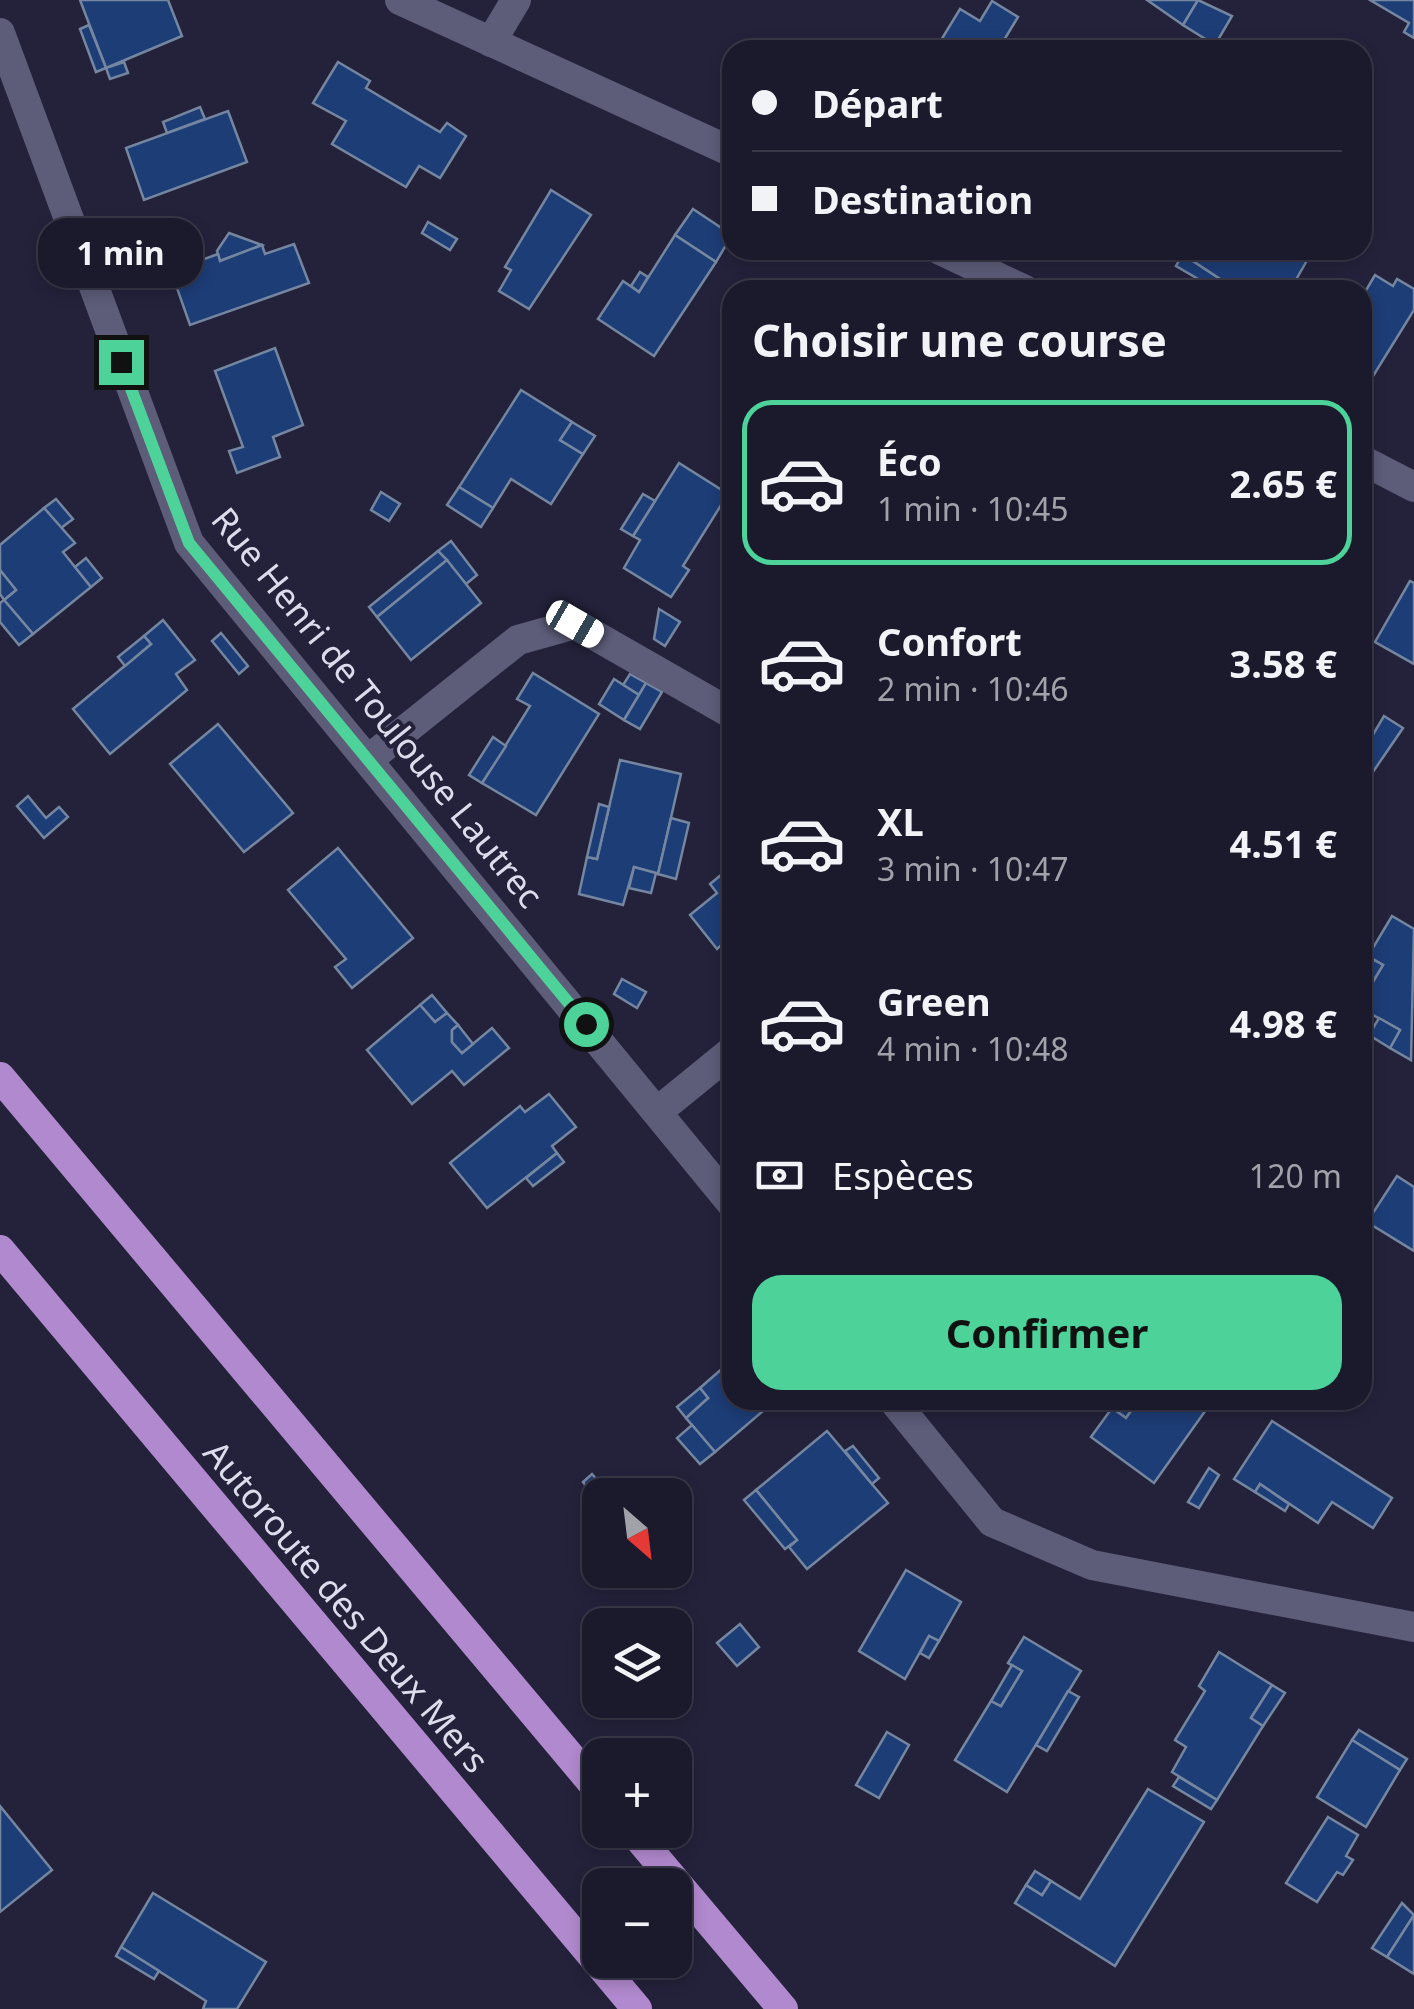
<!DOCTYPE html>
<html lang="fr">
<meta charset="utf-8">
<style>
:root{--surface:#1b1a2c;--page:#242334;--text:#f1f3f6;--muted:#a0a1a9;--line:#393848;--accent:#4dd39a}
body{margin:0;font-family:"Noto Sans",sans-serif;background:var(--page);color:var(--text);height:100vh;display:flex;flex-direction:column;font-size:38px;white-space:nowrap}
*{box-sizing:border-box;margin:0}
p{font-size:32px;color:var(--muted)}
.icon{flex:none;width:55px;height:55px;fill:none;stroke:currentColor;stroke-width:2;stroke-linecap:round;stroke-linejoin:round}
.map{position:relative;flex:1;overflow:hidden}
.side{position:absolute;left:722px;top:280px;width:650px;height:1130px;display:flex;flex-direction:column;background:var(--surface);border-radius:30px;box-shadow:0 5px 15px #0003,0 0 0 2px var(--line)}
.side>*{flex:none}
.guide{position:absolute;left:722px;top:40px;width:650px;height:220px;border-radius:30px;box-shadow:0 5px 15px #0003,0 0 0 2px var(--line);display:grid;align-content:center;height:220px;padding:0 30px;background:var(--surface)}
.needle{width:65px;rotate:152deg}
.tools{position:absolute;left:582px;top:1478px;display:grid;gap:20px}
.tools a{display:grid;place-items:center;width:110px;height:110px;border-radius:20px;background:var(--surface);box-shadow:0 5px 15px #0003,0 0 0 2px var(--line);font-size:50px}
.end{position:absolute;width:45px;height:45px;margin:-22px;border:12px solid #4dd39a;background:#111;box-shadow:0 0 0 5px #111}
.from{border-radius:50%}
.bubble{position:absolute;height:70px;border-radius:30px;background:var(--surface);box-shadow:0 5px 15px #0003,0 0 0 2px var(--line);font-size:32px;font-weight:700;line-height:70px;text-align:center}
.car{position:absolute;width:30px;height:60px;margin:-30px -15px;border-radius:12px;box-shadow:0 0 8px 2px #0007;background:linear-gradient(#fff 24%,#345 0 40%,#fff 0 76%,#345 0 86%,#fff 0)}
.guide b{display:flex;align-items:center;gap:35px;height:95px;font-size:38px}
.guide b+b{border-top:2px solid var(--line)}
.guide i{width:25px;height:25px;background:var(--text)}
ul{padding:0;list-style:none}
li{display:flex;align-items:center;gap:30px;height:165px;margin:0 20px 15px;padding:0 10px;border:5px solid transparent;border-radius:30px}
li div{flex:1}
li b{display:block;font-size:38px}
li em{font-style:normal;font-weight:700}
li.current{border-color:var(--accent)}
li>.icon{width:90px;height:90px;stroke-width:1.5}
h2{padding:0 30px;font-size:45px;line-height:120px}
.pay{display:flex;align-items:center;gap:25px;height:110px;padding:0 30px;font-size:38px}
.pay p{margin-inline-start:auto}
.primary-button{display:flex;gap:20px;margin-top:auto;padding:20px 30px}
.primary-button a{flex:1;height:115px;border-radius:30px;background:var(--accent);color:#111;font-size:40px;font-weight:700;line-height:115px;text-align:center}
.map>svg:first-child{display:block}
</style>
<div class="map">
<svg width="1414" height="2009" viewBox="0 0 1414 2009">
<rect width="100%" height="100%" fill="#24223b"/>
<g fill="#1d3d77" stroke="#7586a0" stroke-width="2.5">
<path d="M80,0H168L182,36L106,68Z"/>
<path d="M1147,0H1198L1183,25Z"/>
<path d="M1198,0L1232,16L1215,45L1183,25Z"/>
<path d="M1370,0H1414V38L1404,32L1409,23Z"/>
<path d="M992,1L1018,17L998,50H935L960,9L980,21Z"/>
<path d="M89,25L106,68L96,72L80,29Z"/>
<path d="M124,62L128,73L110,79L106,68Z"/>
<path d="M338,62L370,81L366,88L440,132L447,123L466,136L440,178L419,166L406,187L332,144L346,121L313,103Z"/>
<path d="M200,107L205,119L167,133L163,122Z"/>
<path d="M228,111L247,162L144,200L126,148Z"/>
<path d="M551,190L591,215L529,309L499,291L511,270L505,267Z"/>
<path d="M693,209L732,235L716,262L675,235Z"/>
<path d="M428,222L457,239L450,250L422,233Z"/>
<path d="M229,233L262,245L220,261L217,251Z"/>
<path d="M675,235L716,262L654,356L598,319L623,281L639,292Z"/>
<path d="M294,244L309,283L190,325L171,271L218,254L220,261L262,245L265,254Z"/>
<path d="M1185,250H1199L1193,261L1237,290H1217L1176,266Z"/>
<path d="M1199,250H1297L1309,257L1290,290H1237L1193,261Z"/>
<path d="M640,272L648,277L639,292L631,286Z"/>
<path d="M1375,275L1393,286L1397,279L1414,289V310L1370,381L1362,376V332L1369,322L1362,318V297Z"/>
<path d="M275,348L303,425L273,437L280,457L237,473L229,451L243,447L215,371Z"/>
<path d="M521,390L572,422L560,440L583,454L551,504L511,479L493,508L459,487Z"/>
<path d="M572,422L595,436L583,454L560,440Z"/>
<path d="M679,463L728,494L683,566L689,570L671,597L624,568L640,540L633,536Z"/>
<path d="M459,487L493,508L481,527L447,505Z"/>
<path d="M381,492L400,504L389,521L371,510Z"/>
<path d="M643,494L655,501L633,536L621,529Z"/>
<path d="M56,499L73,519L61,528L44,508Z"/>
<path d="M44,508L75,543L63,552L91,587L33,634L4,600L16,590L0,570V545Z"/>
<path d="M451,541L477,575L466,584L438,551Z"/>
<path d="M438,551L447,560L377,617L369,607Z"/>
<path d="M86,558L102,578L91,587L75,567Z"/>
<path d="M447,560L481,603L411,660L377,617Z"/>
<path d="M0,570L16,590L4,600L0,594Z"/>
<path d="M1410,581L1414,583V664L1375,642Z"/>
<path d="M4,600L33,634L19,645L0,622V603Z"/>
<path d="M659,609L680,622L665,646L654,639Z"/>
<path d="M163,620L195,660L176,674L187,690L110,754L73,709L151,644L144,636Z"/>
<path d="M221,633L248,666L239,674L212,641Z"/>
<path d="M144,636L151,644L125,666L118,657Z"/>
<path d="M533,673L599,714L536,815L482,783L530,706L517,699Z"/>
<path d="M630,674L646,683L639,695L623,685Z"/>
<path d="M614,679L639,695L624,720L599,704Z"/>
<path d="M646,683L662,692L640,729L624,720Z"/>
<path d="M1384,716L1403,728L1362,788V741L1368,743Z"/>
<path d="M218,724L293,813L244,852L170,764Z"/>
<path d="M493,737L506,746L482,783L469,775Z"/>
<path d="M620,760L681,774L658,874L634,867L623,905L579,894L587,857L597,859Z"/>
<path d="M28,796L46,818L59,807L68,817L44,838L17,806Z"/>
<path d="M599,804L609,807L597,859L587,857Z"/>
<path d="M671,818L689,823L676,879L658,874Z"/>
<path d="M338,848L413,938L352,988L335,967L346,959L288,890Z"/>
<path d="M732,866V936L717,949L690,915L717,893L710,884Z"/>
<path d="M634,867L656,873L651,893L629,888Z"/>
<path d="M1392,916L1414,929L1411,1060L1390,1048L1400,1030L1362,1009V1000L1383,965L1368,956Z"/>
<path d="M1374,960L1383,965L1362,1000V980Z"/>
<path d="M622,979L646,992L637,1008L614,994Z"/>
<path d="M432,995L447,1013L435,1022L420,1005Z"/>
<path d="M420,1005L435,1022L447,1013L458,1025L452,1030V1042L462,1053L492,1028L509,1048L464,1085L452,1071L412,1104L367,1050Z"/>
<path d="M1379,1018L1400,1030L1390,1048L1369,1035Z"/>
<path d="M458,1025L473,1044L462,1053L452,1042V1030Z"/>
<path d="M549,1094L576,1127L552,1146L557,1153L487,1208L450,1163L520,1106L525,1112Z"/>
<path d="M557,1153L564,1162L533,1186L526,1178Z"/>
<path d="M1397,1176L1414,1187V1251L1367,1222Z"/>
<path d="M732,1360V1400H776L715,1452L686,1418L708,1398L700,1388Z"/>
<path d="M700,1388L708,1398L686,1418L677,1407Z"/>
<path d="M1118,1400H1139L1126,1418L1112,1408Z"/>
<path d="M1139,1400H1213L1154,1483L1091,1437L1112,1408L1126,1418Z"/>
<path d="M1272,1421L1392,1498L1373,1528L1332,1502L1318,1523L1260,1484L1255,1492L1234,1479Z"/>
<path d="M692,1425L715,1452L700,1464L677,1438Z"/>
<path d="M827,1431L888,1503L807,1569L789,1547L797,1540L756,1490Z"/>
<path d="M853,1446L879,1478L872,1484L845,1451Z"/>
<path d="M1209,1468L1219,1475L1199,1508L1188,1502Z"/>
<path d="M592,1474L604,1488L594,1497L583,1482Z"/>
<path d="M1260,1484L1289,1504L1285,1511L1255,1492Z"/>
<path d="M756,1490L797,1540L785,1549L744,1500Z"/>
<path d="M906,1570L961,1602L939,1641L929,1636L905,1679L859,1651Z"/>
<path d="M740,1624L759,1647L737,1666L717,1643Z"/>
<path d="M929,1636L939,1641L929,1658L920,1653Z"/>
<path d="M1024,1637L1081,1671L1007,1792L955,1760L991,1701L1001,1706L1022,1671L1008,1663Z"/>
<path d="M1219,1652L1272,1685L1251,1718L1263,1726L1217,1800L1172,1772L1186,1747L1175,1740L1205,1691L1199,1686Z"/>
<path d="M1012,1665L1022,1671L1001,1706L991,1701Z"/>
<path d="M1272,1685L1285,1693L1263,1726L1251,1718Z"/>
<path d="M1068,1691L1079,1697L1047,1751L1036,1745Z"/>
<path d="M1359,1730L1407,1759L1400,1770L1352,1740Z"/>
<path d="M887,1732L909,1745L879,1798L856,1785Z"/>
<path d="M1352,1740L1400,1770L1366,1827L1317,1797Z"/>
<path d="M1179,1777L1217,1800L1211,1809L1173,1786Z"/>
<path d="M1148,1789L1204,1822L1115,1966L1015,1903L1026,1885L1042,1895L1051,1881L1080,1899Z"/>
<path d="M0,1806L52,1870L0,1912Z"/>
<path d="M1328,1817L1358,1835L1346,1856L1353,1860L1343,1875L1337,1872L1317,1902L1286,1883Z"/>
<path d="M1035,1871L1051,1881L1042,1895L1026,1885Z"/>
<path d="M153,1893L266,1962L237,2009H203L206,2001L121,1947Z"/>
<path d="M1402,1903L1414,1915L1387,1957L1372,1948Z"/>
<path d="M1414,1915V1974L1387,1957Z"/>
<path d="M121,1947L159,1971L154,1979L116,1956Z"/>
</g>
<g fill="none" stroke-linecap="round" stroke-linejoin="round">
<g stroke="#5d5c79" stroke-width="30">
<path d="M0,33L189,543L732,1204"/>
<path d="M491,42L516,0"/>
<path d="M369,759L518,640L575,624L732,714"/>
<path d="M657,1112L732,1051"/>
<path d="M893,1400L992,1522L1092,1565L1414,1627"/>
</g>
<g stroke="#5d5c79" stroke-width="30">
<path d="M400,0L732,152"/>
<path d="M940,250L1025,290"/>
<path d="M1362,460L1414,487"/>
</g>
<g stroke="#b189ce" stroke-width="30">
<path d="M0,1077L600,1792"/>
<path d="M0,1250L637,2009"/>
<path d="M632,1830L783,2009"/>
</g>
</g>
<g fill="none" stroke-linecap="round" stroke-linejoin="round">
<path stroke="#4dd39a" stroke-width="12" d="M121,362L189,543L586,1024"/>
</g>
<g text-anchor="middle" dominant-baseline="central" stroke-width="8" stroke-linejoin="round" paint-order="stroke">
<g font-size="35" fill="#dcdcec" stroke="#24223b">
<text transform="translate(378 707) rotate(51)">Rue Henri de Toulouse Lautrec</text>
<text transform="translate(347 1606) rotate(50)">Autoroute des Deux Mers</text>
</g>
</g>
</svg>
<div class="tools">
<a><svg class="needle" viewBox="-14 -14 28 28"><path d="M0-13l5 13h-10z" fill="#e53935"/><path d="M0 13l5-13h-10z" fill="#a0a1a9"/></svg></a>
<a><svg class="icon" aria-label="layers" viewBox="0 0 24 24"><path d="M12 4l9 5-9 5-9-5zM3 14l9 5 9-5"/></svg></a>
<a>+</a>
<a>−</a>
</div>
<i class="end from" style="left:586px;top:1024px"></i>
<i class="end" style="left:121px;top:362px"></i>
<div class="bubble" style="left:38px;top:218px;width:165px">1 min</div>
<i class="car" style="left:575px;top:624px;rotate:120deg"></i>
<div class="guide">
<b><i class="from"></i>Départ</b>
<b><i></i>Destination</b>
</div>
<section class="side">
<h2>Choisir une course</h2>
<ul>
<li class="current"><svg class="icon" aria-label="car" viewBox="0 0 24 24"><path d="M5 17H2v-5l4-1 3-4h7l3 4 3 1v5h-3M9 17h6M6 11h13"/><circle cx="7" cy="17" r="2"/><circle cx="17" cy="17" r="2"/></svg><div><b>Éco</b><p>1 min · 10:45</p></div><em>2.65 €</em></li>
<li><svg class="icon" aria-label="car" viewBox="0 0 24 24"><path d="M5 17H2v-5l4-1 3-4h7l3 4 3 1v5h-3M9 17h6M6 11h13"/><circle cx="7" cy="17" r="2"/><circle cx="17" cy="17" r="2"/></svg><div><b>Confort</b><p>2 min · 10:46</p></div><em>3.58 €</em></li>
<li><svg class="icon" aria-label="car" viewBox="0 0 24 24"><path d="M5 17H2v-5l4-1 3-4h7l3 4 3 1v5h-3M9 17h6M6 11h13"/><circle cx="7" cy="17" r="2"/><circle cx="17" cy="17" r="2"/></svg><div><b>XL</b><p>3 min · 10:47</p></div><em>4.51 €</em></li>
<li><svg class="icon" aria-label="car" viewBox="0 0 24 24"><path d="M5 17H2v-5l4-1 3-4h7l3 4 3 1v5h-3M9 17h6M6 11h13"/><circle cx="7" cy="17" r="2"/><circle cx="17" cy="17" r="2"/></svg><div><b>Green</b><p>4 min · 10:48</p></div><em>4.98 €</em></li>
</ul>
<div class="pay"><svg class="icon" aria-label="cash" viewBox="0 0 24 24"><path d="M3 7h18v10H3z"/><circle cx="12" cy="12" r="2"/></svg>Espèces<p>120 m</p></div>
<div class="primary-button"><a>Confirmer</a></div>
</section>
</div>
